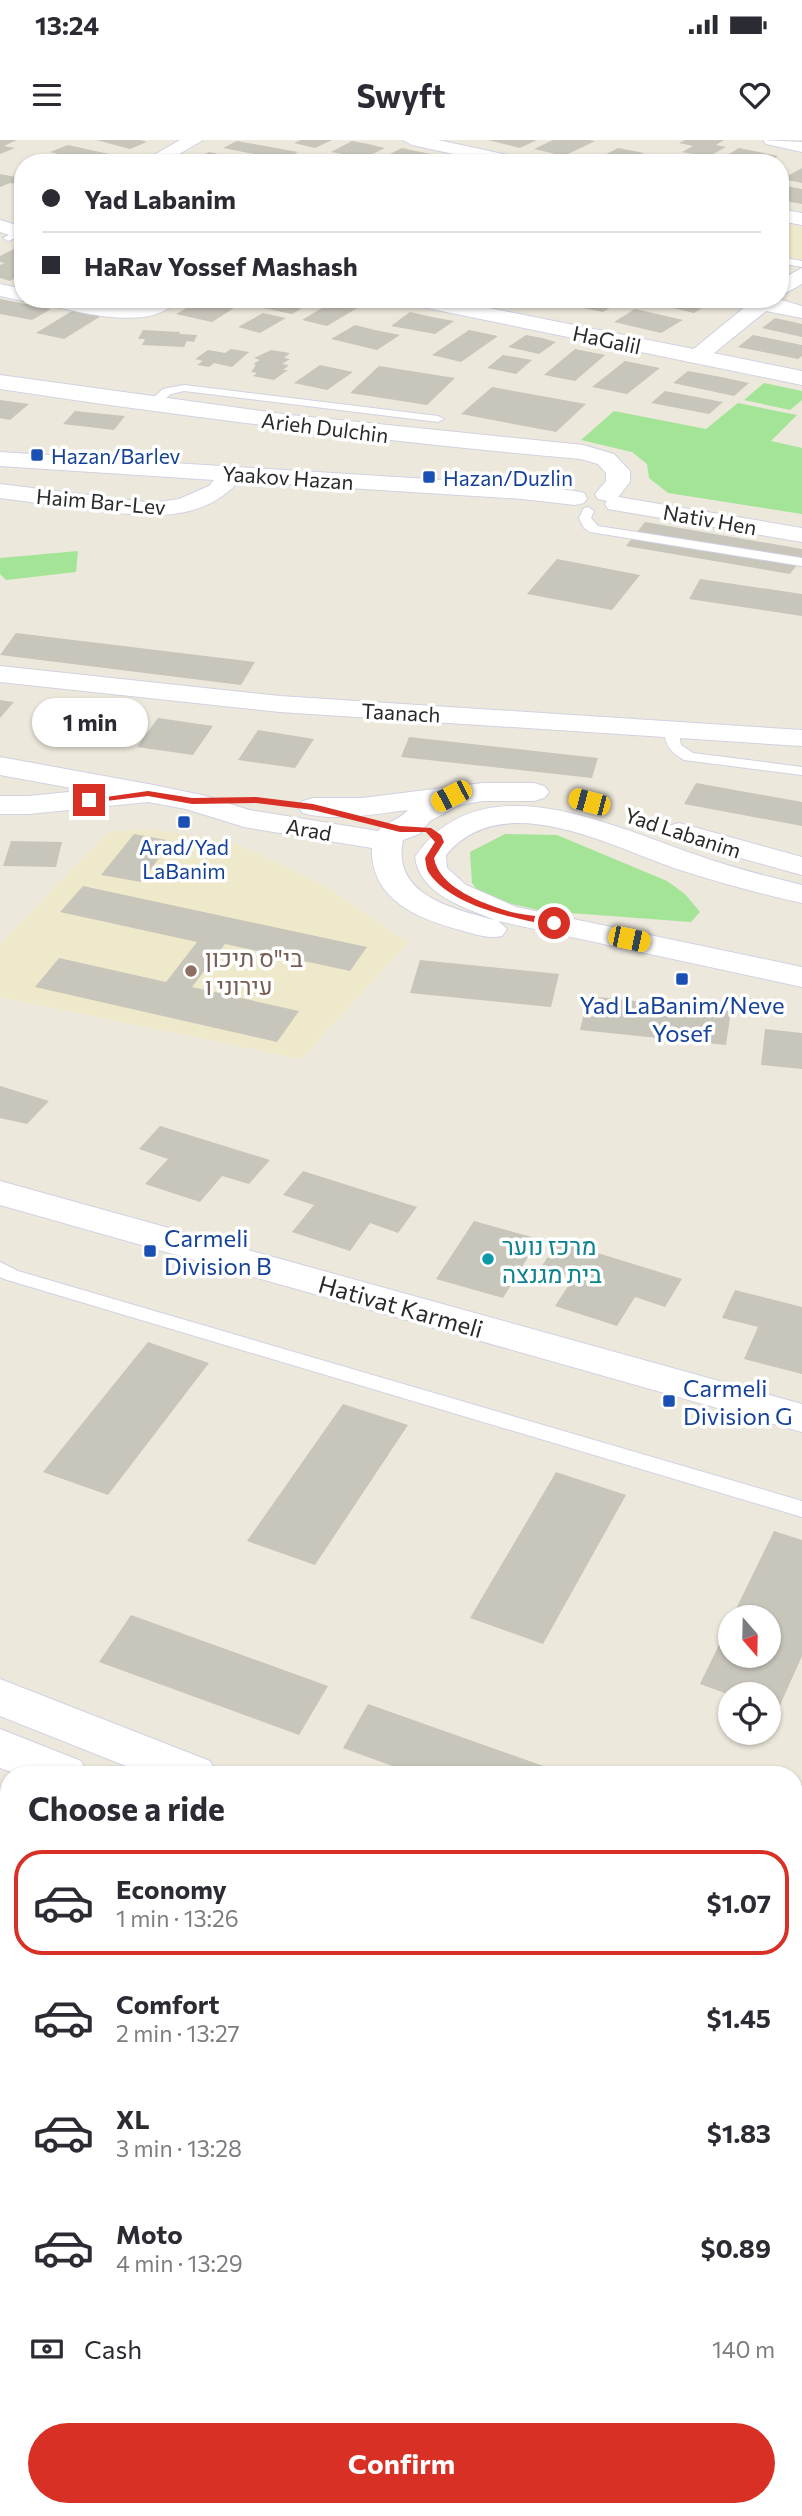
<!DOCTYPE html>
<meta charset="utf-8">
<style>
:root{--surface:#fff;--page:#f7f7f7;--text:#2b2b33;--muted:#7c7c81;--line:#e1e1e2;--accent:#d93025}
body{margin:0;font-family:Commissioner,Heebo,sans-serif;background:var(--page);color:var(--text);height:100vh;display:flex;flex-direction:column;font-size:26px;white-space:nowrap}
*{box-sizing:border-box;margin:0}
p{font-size:23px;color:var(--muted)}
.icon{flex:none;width:38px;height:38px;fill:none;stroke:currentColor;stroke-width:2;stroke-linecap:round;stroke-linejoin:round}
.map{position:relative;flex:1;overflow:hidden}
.panel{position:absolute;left:0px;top:1626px;width:803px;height:751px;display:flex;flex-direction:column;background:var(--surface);border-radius:28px 28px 0 0;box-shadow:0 2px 5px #0004}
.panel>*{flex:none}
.banner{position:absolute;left:14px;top:14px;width:775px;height:154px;border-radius:28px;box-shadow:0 2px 5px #0004;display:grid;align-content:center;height:154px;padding:0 28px;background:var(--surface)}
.needle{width:46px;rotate:160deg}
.buttons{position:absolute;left:718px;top:1465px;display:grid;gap:14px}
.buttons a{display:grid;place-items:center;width:63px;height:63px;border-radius:50%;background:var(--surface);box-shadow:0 2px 5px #0004;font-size:35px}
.end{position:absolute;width:32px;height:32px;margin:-16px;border:9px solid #d93025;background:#fff;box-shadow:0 0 0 4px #fff}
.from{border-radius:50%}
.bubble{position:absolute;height:49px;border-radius:24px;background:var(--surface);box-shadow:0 2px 5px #0004;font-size:23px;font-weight:700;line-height:49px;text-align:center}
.car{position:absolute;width:21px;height:42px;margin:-21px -10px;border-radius:9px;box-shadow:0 0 5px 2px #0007;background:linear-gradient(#f5c518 24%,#345 0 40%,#f5c518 0 76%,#345 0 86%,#f5c518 0)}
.banner b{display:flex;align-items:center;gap:24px;height:66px;font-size:26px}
.banner b+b{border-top:2px solid var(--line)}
.banner i{width:18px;height:18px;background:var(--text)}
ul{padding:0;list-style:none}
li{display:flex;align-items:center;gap:21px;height:105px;margin:0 14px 10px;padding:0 14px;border:4px solid transparent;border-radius:28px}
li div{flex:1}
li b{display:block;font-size:26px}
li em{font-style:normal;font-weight:700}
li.current{border-color:var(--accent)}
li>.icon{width:63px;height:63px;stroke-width:1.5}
h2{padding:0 28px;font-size:32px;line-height:84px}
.pay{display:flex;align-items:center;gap:18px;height:77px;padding:0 28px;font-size:26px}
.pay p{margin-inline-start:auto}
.action{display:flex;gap:14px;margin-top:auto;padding:14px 28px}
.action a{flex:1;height:80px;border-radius:42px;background:var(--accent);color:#fff;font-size:28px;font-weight:700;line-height:80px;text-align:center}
.status{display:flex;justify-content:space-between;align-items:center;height:49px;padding:0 35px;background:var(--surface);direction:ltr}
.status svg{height:19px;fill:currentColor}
header{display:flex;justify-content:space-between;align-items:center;height:91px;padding:0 28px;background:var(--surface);font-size:32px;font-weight:700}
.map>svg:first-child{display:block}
</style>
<div class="status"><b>13:24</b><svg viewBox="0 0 49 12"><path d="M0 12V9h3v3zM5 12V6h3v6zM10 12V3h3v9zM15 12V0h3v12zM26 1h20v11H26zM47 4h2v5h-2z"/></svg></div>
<header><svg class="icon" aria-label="menu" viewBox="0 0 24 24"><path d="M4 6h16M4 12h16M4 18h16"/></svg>Swyft<svg class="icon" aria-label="heart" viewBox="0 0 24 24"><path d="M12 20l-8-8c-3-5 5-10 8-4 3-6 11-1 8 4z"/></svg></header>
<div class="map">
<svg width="802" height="2376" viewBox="0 0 802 2376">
<rect width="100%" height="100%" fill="#ede8dc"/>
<g fill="#efe9cb">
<path d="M780,83L802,87V119L781,134Z"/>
<path d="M151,689L233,702L327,747L408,803L301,919L0,857V804L108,692Z"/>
</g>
<g fill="#a3e497">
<path d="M764,243L802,251V260L790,270L744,260Z"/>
<path d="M738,263L797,275L771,301L802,308V374L668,353L649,338L647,324L632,312L581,300L614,271L706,289Z"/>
<path d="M78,411L76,432L6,440L0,434V418Z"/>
<path d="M505,694L557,695L667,741L685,754L700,772L691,782L543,771L482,757L472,743L470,712Z"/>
</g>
<g fill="#c8c5bb">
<path d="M0,0H17L4,6L15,8L0,14Z"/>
<path d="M96,0H140L147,2L130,9Z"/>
<path d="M301,0H332L315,8L294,3Z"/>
<path d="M488,0H537L520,8Z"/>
<path d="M553,0H589L595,1L564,16L534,9Z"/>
<path d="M685,0H724L716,5L726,7L708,17L682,12L693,6L679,3Z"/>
<path d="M237,1L298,12L284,20L223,8Z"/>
<path d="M352,1L368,4L385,8L364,18L331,12Z"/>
<path d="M68,5L109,14L91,22L50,12Z"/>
<path d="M402,8L411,10L436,15L421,23L378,20Z"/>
<path d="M618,8L644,13L625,23L593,21Z"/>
<path d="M739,8L759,12L778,16L767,23L719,20Z"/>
<path d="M209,12L255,22V23H205L192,20Z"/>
<path d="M802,28V43L782,39Z"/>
<path d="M0,34L16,37L23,34V45L10,43L0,47Z"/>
<path d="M786,46L802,49V64L780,60V50Z"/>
<path d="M18,107L23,108V134L10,141L0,138V125L5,123L0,122V116Z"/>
<path d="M0,159L16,162L51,169L32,180L0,174Z"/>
<path d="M277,159H318L292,174L263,168Z"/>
<path d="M337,159L364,164L327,186L302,180Z"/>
<path d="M589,159H624L603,172L578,167Z"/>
<path d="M687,159L709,164L694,173L639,160Z"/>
<path d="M199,161L234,168L212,182L176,174Z"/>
<path d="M635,169L683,180L661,193L614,182Z"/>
<path d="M72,171L101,176L64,199L36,193Z"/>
<path d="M410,172L432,177L454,181L435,194L391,186Z"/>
<path d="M263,173L286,178L260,193L238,187Z"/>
<path d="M775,178L802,184V197L762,188Z"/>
<path d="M355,185L375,190L400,195L377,210L331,199Z"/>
<path d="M143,190L180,192L179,194L197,195L194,202L187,201L184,207L142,205L145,199H138Z"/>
<path d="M469,190L498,196L461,222L432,215Z"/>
<path d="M526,195L542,198L556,202L539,214L508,207Z"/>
<path d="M753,195L802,205V216L798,219L738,207Z"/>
<path d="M231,209L249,212L232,227L214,223L209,227L197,225L203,221L195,219L208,210L225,213Z"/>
<path d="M575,209L605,215L575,241L544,235Z"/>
<path d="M271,210L290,213L284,218L290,219L282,224L289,225L283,230H288L274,240L253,236L257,233L251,232L256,225L253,224L260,220L254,218Z"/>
<path d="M503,215L532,220L516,234L487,228Z"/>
<path d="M625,221L660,228L627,254L592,247Z"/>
<path d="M320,225L353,232L327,250L294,243Z"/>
<path d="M379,226L455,238L427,265L350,253Z"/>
<path d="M688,231L721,237L749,243L734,256L673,243Z"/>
<path d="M492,247L586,264L556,292L461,274Z"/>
<path d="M665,251L723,262L709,274L651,263Z"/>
<path d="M0,260L29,264L10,280L0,278Z"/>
<path d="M75,271L125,276L114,290L63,284Z"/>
<path d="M645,382L802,409V418L790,434L626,406Z"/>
<path d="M557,419L640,435L612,470L527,454Z"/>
<path d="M700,439L802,454V476L689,459Z"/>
<path d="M16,493L255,522L241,545L0,515Z"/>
<path d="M0,560L14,562L0,578Z"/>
<path d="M65,565L118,573L97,601L42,593Z"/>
<path d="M158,578L213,586L193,615L137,607Z"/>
<path d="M258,590L314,599L295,628L238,620Z"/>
<path d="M409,597L598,618L592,638L401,617Z"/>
<path d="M696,643L802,662V686L684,664Z"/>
<path d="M134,694L172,701L141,742L101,735Z"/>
<path d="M11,701L62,702L56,727L3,726Z"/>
<path d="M83,746L367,807L350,831L225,804L192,847L299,871L277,902L35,847L59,818L166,842L197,802L60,772Z"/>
<path d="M420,820L559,834L551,867L410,853Z"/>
<path d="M588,856L731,871L726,905L580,890Z"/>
<path d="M765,889L802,893V929L761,925Z"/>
<path d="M0,946L49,961L27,984L0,978Z"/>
<path d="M160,986L270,1020L249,1044L222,1036L200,1062L145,1044L168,1019L139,1009Z"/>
<path d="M303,1031L417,1067L398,1093L370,1083L350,1111L292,1092L314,1065L283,1055Z"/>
<path d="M474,1081L539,1099L503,1158L436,1139Z"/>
<path d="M559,1101L682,1139L665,1167L635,1157L617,1186L555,1166L574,1137L541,1127Z"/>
<path d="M735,1150L802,1167V1234L744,1219L758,1187L722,1178Z"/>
<path d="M148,1202L209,1223L108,1355L43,1332Z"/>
<path d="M343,1264L408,1285L315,1425L247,1401Z"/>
<path d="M556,1332L626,1355L543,1504L470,1478Z"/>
<path d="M774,1391L802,1400V1516L777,1572L768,1568V1554L730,1555L700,1544L730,1482V1516H768V1477H732Z"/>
<path d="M131,1475L328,1546L299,1595L99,1522Z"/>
<path d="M368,1564L566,1634H414L343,1608Z"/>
<path d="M794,1641L802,1644V1743L794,1740Z"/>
<path d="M794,2137L802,2140V2236L794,2232Z"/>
</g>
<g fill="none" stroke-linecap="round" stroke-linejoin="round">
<defs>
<g id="service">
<path d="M18,90H23V95L8,101L3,98Z"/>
<path d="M780,117L802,121V127L780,123Z"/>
<path d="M184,245L438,276L444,279L438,282L184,251L171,254L154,268L144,266L163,249Z"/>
<path d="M588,367L594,371L591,378L598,386L802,418V426L590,392L584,388L579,378L584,368Z"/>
<path d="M671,585L678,589L681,605L693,613L802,627V635L684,620C671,613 664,604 664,589Z"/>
<path d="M0,1122L18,1131L802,1361V1377L4,1139L0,1137Z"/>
<path d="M0,2323L9,2327V2359L0,2355Z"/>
<path d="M31,2368H70L74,2376H35Z"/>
</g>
<g id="minor">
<path d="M180,0H203L164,23H140Z"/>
<path d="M403,0H438L522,18L531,23H495L412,5Z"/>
<path d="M763,0L802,2V12L766,4Z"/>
<path d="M780,69L802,73V85L780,81Z"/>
<path d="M802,128V144L780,156V140Z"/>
<path d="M0,144L23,149V159H30L23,161L0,156Z"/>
<path d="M37,159H81L115,166L143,163L151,159H178C153,193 81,172 47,165L40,163Z"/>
<path d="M778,159L802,166V178L766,171L703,222H687L684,217L745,167L735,164L732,159Z"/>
<path d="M0,235L290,275L583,305L614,314L630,331V342L618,357L802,388V402L608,369L605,364L607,361L598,359L595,354L606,341V333L598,324L581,319C386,302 193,278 0,249Z"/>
<path d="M0,312L522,345L575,351L584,353L587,358L584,363L575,365L522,359L239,341C200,385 144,376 92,370C61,366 31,362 0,358V344L153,363L179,359L209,346L214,340L0,326Z"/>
<path d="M0,526L280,556L802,590V606L280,572L0,542Z"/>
<path d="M0,617L148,644L158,647L163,653L158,659L148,662L0,635Z"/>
<path d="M0,1041L802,1264V1292L0,1065Z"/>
<path d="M0,1893L9,1896V1943L0,1940Z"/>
<path d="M794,2066L802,2069V2121L794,2118Z"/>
<path d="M794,2265L802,2268V2327L794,2324Z"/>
</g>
<g id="tertiary">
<path d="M0,80L23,87V99L0,92Z"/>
<path d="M402,159H444L802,231V245L412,165L405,163Z"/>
<path d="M483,643H534L544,646L549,652L544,658L534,661H483L459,665L430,681L419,694L403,700C391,756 455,769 495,780C464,767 420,755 415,717C480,620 611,686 694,714C729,727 766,736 802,745V763C760,754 718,742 677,729C611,707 504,646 446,715L447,728L466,745L516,767L802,827V847L498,781L507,789L502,796C487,799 475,794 460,790C418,779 370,759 372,708L244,687L186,669L148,662L29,674H0V656H29L148,644L202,655L249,670L378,691C385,682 398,681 408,670C374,674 336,682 303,673L298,667L303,661L313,658H362Z"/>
<path d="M679,683L802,717V735L668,698L664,692L668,686Z"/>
<path d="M0,1539L210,1621L217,1634H146L0,1576Z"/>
<path d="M0,1589L81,1621L88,1634H17L0,1628Z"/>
<path d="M794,1852L802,1854V1900L794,1897Z"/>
<path d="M794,1908L802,1911V1957L794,1955Z"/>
</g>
<g id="trunk">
<path d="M0,2245L9,2249V2309L0,2305Z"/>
<path d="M116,2368H184L188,2376H119Z"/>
</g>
</defs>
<use href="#service" stroke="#d1d1e3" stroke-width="2"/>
<use href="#minor" stroke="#d1d1e3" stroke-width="2"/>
<use href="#tertiary" stroke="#d1d1e3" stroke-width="2"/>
<use href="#trunk" stroke="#c8c8c8" stroke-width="2"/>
<use href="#service" fill="#fff" fill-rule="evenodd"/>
<use href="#minor" fill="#fff" fill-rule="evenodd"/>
<use href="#tertiary" fill="#fff" fill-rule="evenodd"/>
<use href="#trunk" fill="#f9d557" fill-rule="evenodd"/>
</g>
<path fill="#d93025" d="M148,651L192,658L256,657L313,664L400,686L431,688L441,695L444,702L434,718C439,748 484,764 511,772C526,776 546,775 559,783L554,786C517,779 452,767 429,733C426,729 426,722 425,718L435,702L426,692H400L313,670L256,663L192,664L148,656L89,663L85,660Z"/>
<g fill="#1a4fb4" stroke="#fff" stroke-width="2.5">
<rect x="30" y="308" width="14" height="14" rx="3.5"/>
<rect x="422" y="330" width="14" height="14" rx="3.5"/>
<rect x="177" y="675" width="14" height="14" rx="3.5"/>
<rect x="675" y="832" width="14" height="14" rx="3.5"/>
<rect x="143" y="1104" width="14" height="14" rx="3.5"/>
<rect x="662" y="1254" width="14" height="14" rx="3.5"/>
</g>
<circle fill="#8d6e63" stroke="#fff" stroke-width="2.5" cx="191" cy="831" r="7"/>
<circle fill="#0f9aa8" stroke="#fff" stroke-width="2.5" cx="488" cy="1119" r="7"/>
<g text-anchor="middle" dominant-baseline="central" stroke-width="7" stroke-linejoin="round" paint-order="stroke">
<g font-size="21" fill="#2a2a2a" stroke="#fff">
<text transform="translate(607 199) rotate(12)">HaGalil</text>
<text transform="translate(325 287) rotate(7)">Arieh Dulchin</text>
<text transform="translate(288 337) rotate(4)">Yaakov Hazan</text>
<text transform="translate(101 361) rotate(5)">Haim Bar-Lev</text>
<text transform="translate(710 379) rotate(10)">Nativ Hen</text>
<text transform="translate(401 572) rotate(3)">Taanach</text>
<text transform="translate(309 689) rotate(10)">Arad</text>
<text transform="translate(683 692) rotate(18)">Yad Labanim</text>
</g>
<g font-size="21" fill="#164399" stroke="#fff" text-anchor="start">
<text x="51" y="315">Hazan/Barlev</text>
<text x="443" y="337">Hazan/Duzlin</text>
<text x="184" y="706" text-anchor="middle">Arad/Yad<tspan x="184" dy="24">LaBanim</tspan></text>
</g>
<g font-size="24" fill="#785e54" stroke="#fff" text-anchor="start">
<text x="205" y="817">בי"ס תיכון<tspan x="205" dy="28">עירוני ו</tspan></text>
</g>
<g font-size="24" fill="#164399" stroke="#fff" text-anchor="start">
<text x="682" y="864" text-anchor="middle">Yad LaBanim/Neve<tspan x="682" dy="28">Yosef</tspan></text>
<text x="164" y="1097">Carmeli<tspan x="164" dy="28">Division B</tspan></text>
<text x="683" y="1247">Carmeli<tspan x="683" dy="28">Division G</tspan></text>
</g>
<g font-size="24" fill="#0d838f" stroke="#fff" text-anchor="start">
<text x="502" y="1105">מרכז נוער<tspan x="502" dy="28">בית מגנצה</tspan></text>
</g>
<g font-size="24" fill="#2a2a2a" stroke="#fff">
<text transform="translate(401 1166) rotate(16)">Hativat Karmeli</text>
</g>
</g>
</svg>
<div class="buttons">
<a><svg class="needle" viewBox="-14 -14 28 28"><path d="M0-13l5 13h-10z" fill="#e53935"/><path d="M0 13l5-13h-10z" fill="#7c7c81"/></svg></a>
<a><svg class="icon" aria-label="locate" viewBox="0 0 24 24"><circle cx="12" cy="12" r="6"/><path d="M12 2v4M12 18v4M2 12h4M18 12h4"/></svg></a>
</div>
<i class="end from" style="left:554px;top:783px"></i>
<i class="end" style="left:89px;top:660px"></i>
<div class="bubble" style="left:32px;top:558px;width:116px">1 min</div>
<i class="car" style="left:451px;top:656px;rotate:243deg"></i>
<i class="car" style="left:589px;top:662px;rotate:285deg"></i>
<i class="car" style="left:629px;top:799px;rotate:102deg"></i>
<div class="banner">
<b><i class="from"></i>Yad Labanim</b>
<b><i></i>HaRav Yossef Mashash</b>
</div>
<section class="panel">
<h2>Choose a ride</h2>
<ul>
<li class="current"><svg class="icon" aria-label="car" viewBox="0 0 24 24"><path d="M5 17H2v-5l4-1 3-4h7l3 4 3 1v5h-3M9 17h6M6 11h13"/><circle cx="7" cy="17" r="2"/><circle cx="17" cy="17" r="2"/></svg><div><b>Economy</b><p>1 min · 13:26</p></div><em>$1.07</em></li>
<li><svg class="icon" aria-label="car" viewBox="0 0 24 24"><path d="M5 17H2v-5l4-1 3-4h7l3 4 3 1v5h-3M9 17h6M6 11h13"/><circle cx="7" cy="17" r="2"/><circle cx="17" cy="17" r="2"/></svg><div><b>Comfort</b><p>2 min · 13:27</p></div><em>$1.45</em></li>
<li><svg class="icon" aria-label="car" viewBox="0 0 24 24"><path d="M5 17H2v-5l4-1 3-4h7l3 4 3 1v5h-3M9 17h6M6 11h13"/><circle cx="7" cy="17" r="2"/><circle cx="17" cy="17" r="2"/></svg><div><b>XL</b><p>3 min · 13:28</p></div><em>$1.83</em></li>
<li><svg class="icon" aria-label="car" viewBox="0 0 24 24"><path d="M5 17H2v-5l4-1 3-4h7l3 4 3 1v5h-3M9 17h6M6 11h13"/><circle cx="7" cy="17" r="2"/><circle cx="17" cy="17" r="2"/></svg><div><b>Moto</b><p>4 min · 13:29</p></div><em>$0.89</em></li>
</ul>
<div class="pay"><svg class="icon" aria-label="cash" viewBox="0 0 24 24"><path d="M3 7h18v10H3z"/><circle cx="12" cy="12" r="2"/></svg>Cash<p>140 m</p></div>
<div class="action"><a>Confirm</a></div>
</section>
</div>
